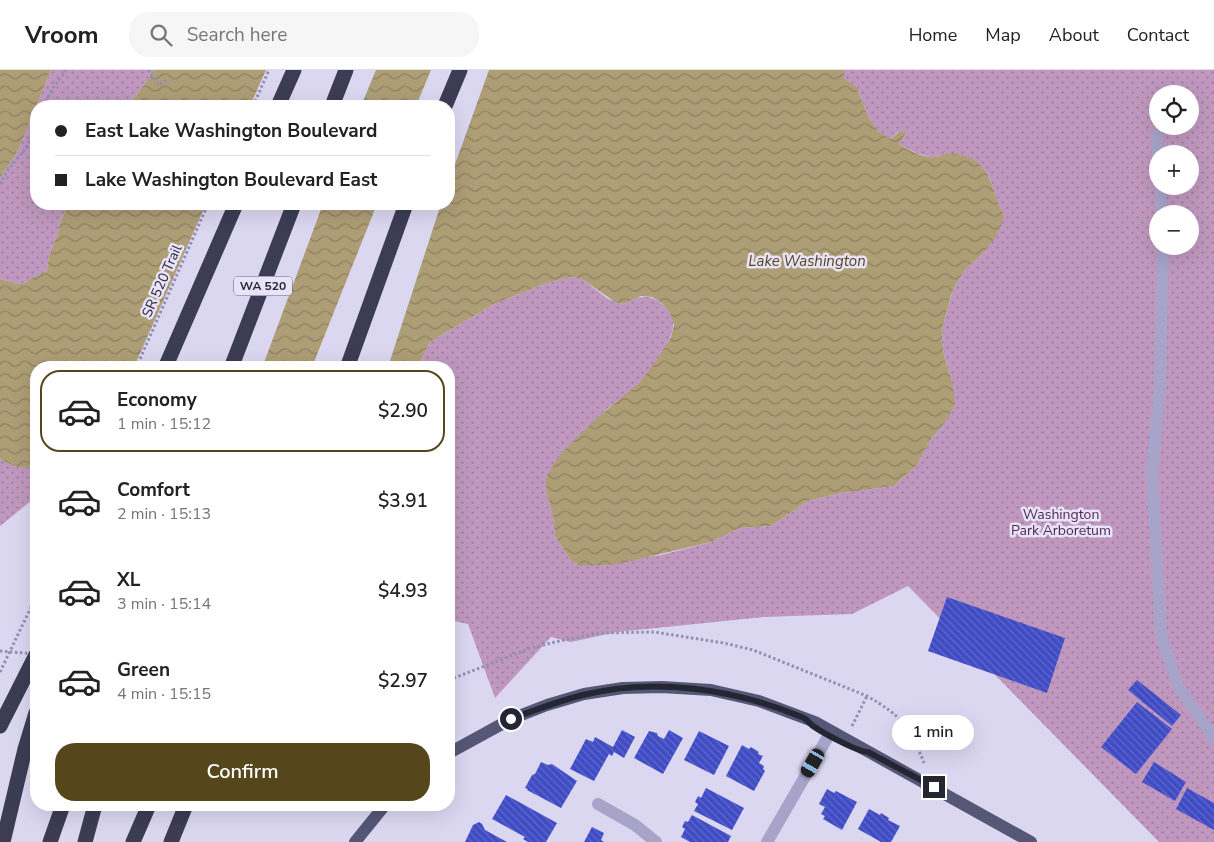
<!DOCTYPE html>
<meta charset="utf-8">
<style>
:root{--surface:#fff;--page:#f6f6f6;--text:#222;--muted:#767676;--line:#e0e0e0;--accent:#55461b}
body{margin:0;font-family:"Nunito Sans",sans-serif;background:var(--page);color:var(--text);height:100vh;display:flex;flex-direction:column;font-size:19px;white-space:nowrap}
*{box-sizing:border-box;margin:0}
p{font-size:16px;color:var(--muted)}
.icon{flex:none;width:28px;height:28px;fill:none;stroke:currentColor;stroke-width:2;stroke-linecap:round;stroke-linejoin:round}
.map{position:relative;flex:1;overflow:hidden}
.panel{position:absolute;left:30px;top:291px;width:425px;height:450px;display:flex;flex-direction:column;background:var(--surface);border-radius:20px;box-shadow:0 5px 20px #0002}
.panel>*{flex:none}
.top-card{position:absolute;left:30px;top:30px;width:425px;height:110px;border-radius:20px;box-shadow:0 5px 20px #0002;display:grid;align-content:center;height:110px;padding:0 25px;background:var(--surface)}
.controls{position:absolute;left:1149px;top:15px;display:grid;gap:10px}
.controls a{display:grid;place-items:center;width:50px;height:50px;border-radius:50%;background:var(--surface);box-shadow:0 5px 20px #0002;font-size:25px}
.end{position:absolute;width:22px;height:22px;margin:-11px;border:6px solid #252634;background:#fff;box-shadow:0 0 0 2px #fff}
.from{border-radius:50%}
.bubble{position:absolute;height:35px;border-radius:18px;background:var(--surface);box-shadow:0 5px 20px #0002;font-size:16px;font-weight:600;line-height:35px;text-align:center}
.car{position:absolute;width:15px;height:30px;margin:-15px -8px;border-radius:6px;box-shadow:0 0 4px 1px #0007;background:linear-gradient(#222 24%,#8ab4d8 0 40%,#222 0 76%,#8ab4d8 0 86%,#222 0)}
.top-card b{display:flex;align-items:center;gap:18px;height:48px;font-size:19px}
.top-card b+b{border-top:1px solid var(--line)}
.top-card i{width:12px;height:12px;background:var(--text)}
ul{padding:9px 0 0;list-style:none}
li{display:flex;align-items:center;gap:15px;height:82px;margin:0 10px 8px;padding:0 15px;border:2px solid transparent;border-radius:20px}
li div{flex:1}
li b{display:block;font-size:19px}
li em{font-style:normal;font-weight:600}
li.selected{border-color:var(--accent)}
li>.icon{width:45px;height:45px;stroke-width:1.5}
.action{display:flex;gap:10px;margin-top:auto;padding:10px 25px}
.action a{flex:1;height:58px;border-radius:20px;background:var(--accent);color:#fff;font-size:20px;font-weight:600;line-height:58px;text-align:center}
header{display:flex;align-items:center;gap:30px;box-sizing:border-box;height:70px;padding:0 25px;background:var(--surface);border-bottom:1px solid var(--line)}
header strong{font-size:24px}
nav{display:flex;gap:28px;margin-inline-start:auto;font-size:18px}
.search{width:350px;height:45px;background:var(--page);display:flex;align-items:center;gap:12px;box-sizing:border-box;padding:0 18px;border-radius:20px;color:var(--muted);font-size:19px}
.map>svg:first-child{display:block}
</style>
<header>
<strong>Vroom</strong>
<div class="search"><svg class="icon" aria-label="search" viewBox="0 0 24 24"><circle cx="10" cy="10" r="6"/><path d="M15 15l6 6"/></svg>Search here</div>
<nav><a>Home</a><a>Map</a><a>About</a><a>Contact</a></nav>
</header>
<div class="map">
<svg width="1214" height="772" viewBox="0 0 1214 772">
<defs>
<pattern id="park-dots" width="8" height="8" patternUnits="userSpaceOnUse" patternTransform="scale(1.25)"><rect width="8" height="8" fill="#c098bf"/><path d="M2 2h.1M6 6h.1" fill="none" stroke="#9c7c9c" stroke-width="1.8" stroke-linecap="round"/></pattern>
<pattern id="water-waves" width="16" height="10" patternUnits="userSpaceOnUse" patternTransform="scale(1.25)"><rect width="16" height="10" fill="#ae9e76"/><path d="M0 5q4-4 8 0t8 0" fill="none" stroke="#8d8162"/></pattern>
<pattern id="building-back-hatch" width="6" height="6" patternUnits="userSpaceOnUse" patternTransform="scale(1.25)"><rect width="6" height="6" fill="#404cc6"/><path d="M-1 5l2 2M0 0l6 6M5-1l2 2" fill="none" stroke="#6068c5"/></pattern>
</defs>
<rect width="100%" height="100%" fill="#dcd7f1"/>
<g fill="url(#park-dots)" fill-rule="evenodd">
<path d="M51,0H155L128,36H36V134H69L61,150L58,163L49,186L47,201L30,209L25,213L18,214L0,209V108L18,81Z"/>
<path d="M844,0H1214V772H1159L908,516L852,544L764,547L617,562L571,572L551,567L495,628L468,554L449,550V298H418L430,272L494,234L544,214L565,208L573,207L582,209L608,229L623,234C636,228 645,223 658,231C666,235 674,246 673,256C673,271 649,303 638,314C626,326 609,335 597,349C579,371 563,396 546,420L553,447L555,466L571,491L581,496L661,485L711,472L740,458L771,456L808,431L836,424L894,416L917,395L931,369L945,353L952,311L945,290L942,273L943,256L951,227L957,212L965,200L984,182L1004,145L999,137L990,109L982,97L947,84L933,88L916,83L899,74L907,62H898L891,69L878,61L868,46L856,16L843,9ZM1158,24H1190V56H1158ZM1158,84H1190V116H1158ZM1158,144H1190V176H1158Z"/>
<path d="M0,389L16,397L36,395V427L0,456Z"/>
</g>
<g fill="url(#water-waves)">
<path d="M0,0H51L18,81L0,108Z"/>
<path d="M155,0H844V9L856,16L868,46L878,61L891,69L899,62H907L899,74C909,80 919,86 931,87C936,88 941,85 946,84C958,82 973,87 981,96C994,109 994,130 1004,145L1001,156L995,168L984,182L965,200L957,212L951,226L943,256L942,273L945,290L952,311L955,334L945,353L931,369L917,395L894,416L836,424L808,431L771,456L740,458L711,472L618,494L581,496L571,491L555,466L553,447L546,420V407L561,383L598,347L639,313L656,291L671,267L674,255L670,243L662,233L652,227L641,226L623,234L615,232L582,209L573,207L565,208L544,214L494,234L430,272L418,297L36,298V395C22,401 13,396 0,389V209L18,214L25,213L30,209L47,201L49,186L58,163L61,150L69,134H449V36H128Z"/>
</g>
<g fill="#dcd7f1">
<path d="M266,0H376L361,36H250Z"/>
<path d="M431,0H489L449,111V36H416Z"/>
<path d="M206,134H323L262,298L134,297Z"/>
<path d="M377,134H441L388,297H312Z"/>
</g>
<g fill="url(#building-back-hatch)">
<path d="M947,527L1065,568L1047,623L928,581Z"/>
<path d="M1137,610L1181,645L1172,656L1128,620Z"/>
<path d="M1137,632L1172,659L1136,704L1101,677Z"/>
<path d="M622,660L635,667L624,688L614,682L612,686L609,684L594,711L570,699L586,669L593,672L595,667L613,677Z"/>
<path d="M669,660L683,668L663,704L634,688L649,661L657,663L658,666L664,669Z"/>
<path d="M699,661L729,676L714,705L684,690Z"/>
<path d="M742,675L749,679L751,677L759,682L758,684L763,686L759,693L764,696L763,699L765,701L754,721L726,706Z"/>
<path d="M541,692L548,695L552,694L577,711L561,738L527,720L528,719L525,718L532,705L535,704Z"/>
<path d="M1154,692L1186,712L1175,731L1142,712Z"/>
<path d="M706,718L744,738L732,760L694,741L698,734L695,732L698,726L701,728Z"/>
<path d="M1187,718L1214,733V760L1176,739Z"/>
<path d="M827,719L834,723L836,721L857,732L842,760L823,749L825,746L821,744L825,737L819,734Z"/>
<path d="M506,725L557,753L546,772H528L523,769L525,767L492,749Z"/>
<path d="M869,739L880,745L881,743L889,748L888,750L900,756L891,772H881L858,759Z"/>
<path d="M692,745L731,766L728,772H690L681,767L685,759L682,757L685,751L688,752Z"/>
<path d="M479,752L482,754L485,760L507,772H465L473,755Z"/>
<path d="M592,757L604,763L601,770L604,772H584Z"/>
</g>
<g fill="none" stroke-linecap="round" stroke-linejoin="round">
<g stroke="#928eb4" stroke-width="3" stroke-dasharray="2.5 2.5" stroke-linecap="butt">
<path d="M148,0L159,15L169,9"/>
<path d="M44,36L51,21L66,0"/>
<path d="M253,36L269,0"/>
<path d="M0,114L7,101L26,78L36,55"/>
<path d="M136,298L208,134"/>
<path d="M0,602L36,527"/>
<path d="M449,610L528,579L555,572L599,563L654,562L724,573L753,580L867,626C902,646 910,657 924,693"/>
<path d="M852,656L867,626"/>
</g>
<g stroke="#a8a4c9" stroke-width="12">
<path d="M1157,65L1158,84"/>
<path d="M1160,116L1162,144"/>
<path d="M1163,176L1160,314L1152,404L1161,565L1177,614L1214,669"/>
<path d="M598,734L635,755L656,772"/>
<path d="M767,772L829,665"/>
</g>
<g stroke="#565676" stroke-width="12">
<path d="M449,683L511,649L547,635L584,624L623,618L662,617L711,620L759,631L815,652L1031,772"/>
<path d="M355,772L385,735"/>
</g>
<g stroke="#3c3d55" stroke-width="15">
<path d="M278,36L294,0"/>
<path d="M332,36L346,0"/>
<path d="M445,36L460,0"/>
<path d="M165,298L236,134"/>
<path d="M231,298L294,134"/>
<path d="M347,298L406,134"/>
<path d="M0,656L36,585"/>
<path d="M3,772L25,679L36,643"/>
<path d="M50,772L63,735"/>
<path d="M85,772L95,735"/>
<path d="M133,772L149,735"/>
<path d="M171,772L186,735"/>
</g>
<path stroke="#928eb4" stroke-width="3" stroke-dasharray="2.5 2.5" stroke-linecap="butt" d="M0,581L36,584"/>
</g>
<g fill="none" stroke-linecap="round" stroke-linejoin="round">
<path stroke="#252634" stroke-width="6" d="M511,649C535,640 558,631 583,625C655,607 734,619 802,647C807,649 809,653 813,656C823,663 858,682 868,682L934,717"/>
</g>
<g text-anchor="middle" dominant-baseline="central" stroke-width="5" stroke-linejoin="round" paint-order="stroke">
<rect fill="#e8e3f9" stroke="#605f6f" stroke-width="1" x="234" y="206.5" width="58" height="19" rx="4"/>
<g font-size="12" font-weight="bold" fill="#252634">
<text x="263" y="216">WA 520</text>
</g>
<g font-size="14" fill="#252634" stroke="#e8e3f9">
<text transform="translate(162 211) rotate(-66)">SR 520 Trail</text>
</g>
<g font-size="14" fill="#522951" stroke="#e8e3f9">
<text x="1061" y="444">Washington<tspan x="1061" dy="16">Park Arboretum</tspan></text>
</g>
<g font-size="15" font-style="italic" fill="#55461b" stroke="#e8e3f9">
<text x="807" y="191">Lake Washington</text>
</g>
</g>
</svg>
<div class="controls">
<a><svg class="icon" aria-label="locate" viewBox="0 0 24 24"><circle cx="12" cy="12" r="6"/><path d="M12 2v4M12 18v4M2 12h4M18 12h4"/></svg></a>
<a>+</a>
<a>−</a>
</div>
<i class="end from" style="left:511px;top:649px"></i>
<i class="end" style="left:934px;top:717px"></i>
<div class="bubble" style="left:892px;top:645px;width:82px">1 min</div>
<i class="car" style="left:813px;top:693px;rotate:210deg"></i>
<div class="top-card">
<b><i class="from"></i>East Lake Washington Boulevard</b>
<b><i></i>Lake Washington Boulevard East</b>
</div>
<section class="panel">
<ul>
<li class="selected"><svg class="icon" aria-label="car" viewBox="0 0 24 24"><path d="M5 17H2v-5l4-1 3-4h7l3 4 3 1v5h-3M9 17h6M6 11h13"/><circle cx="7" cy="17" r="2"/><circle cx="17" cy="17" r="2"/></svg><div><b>Economy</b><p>1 min · 15:12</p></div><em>$2.90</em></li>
<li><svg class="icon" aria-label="car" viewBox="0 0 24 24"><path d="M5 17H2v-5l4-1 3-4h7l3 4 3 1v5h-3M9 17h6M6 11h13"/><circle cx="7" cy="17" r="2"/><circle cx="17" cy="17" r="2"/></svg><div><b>Comfort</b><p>2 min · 15:13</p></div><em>$3.91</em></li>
<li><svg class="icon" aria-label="car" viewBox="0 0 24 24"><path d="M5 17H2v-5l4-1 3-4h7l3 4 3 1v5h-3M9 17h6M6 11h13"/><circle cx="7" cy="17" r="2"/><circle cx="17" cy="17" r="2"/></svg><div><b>XL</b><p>3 min · 15:14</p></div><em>$4.93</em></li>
<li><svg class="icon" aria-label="car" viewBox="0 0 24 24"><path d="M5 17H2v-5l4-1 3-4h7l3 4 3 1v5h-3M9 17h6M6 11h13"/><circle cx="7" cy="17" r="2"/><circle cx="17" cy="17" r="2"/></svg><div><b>Green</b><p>4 min · 15:15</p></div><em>$2.97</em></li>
</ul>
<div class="action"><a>Confirm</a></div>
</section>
</div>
